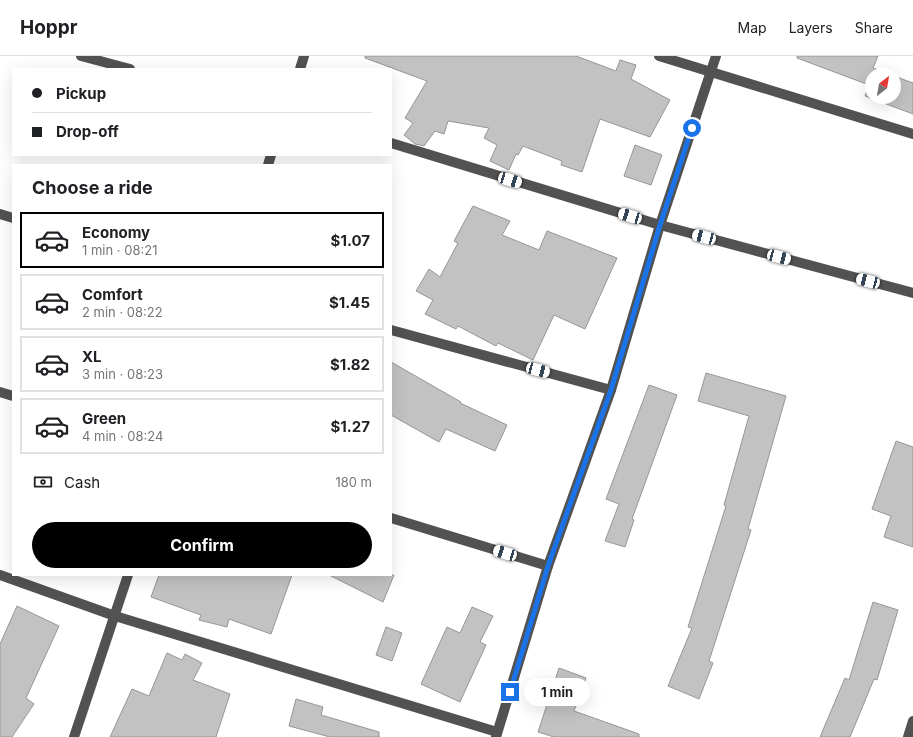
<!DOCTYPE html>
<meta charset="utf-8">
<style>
:root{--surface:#fff;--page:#f2f2f2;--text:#202124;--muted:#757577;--line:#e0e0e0;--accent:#000}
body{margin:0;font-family:Inter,sans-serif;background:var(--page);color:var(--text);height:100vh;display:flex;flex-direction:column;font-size:15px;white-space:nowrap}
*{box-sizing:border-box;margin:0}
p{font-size:13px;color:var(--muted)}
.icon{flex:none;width:22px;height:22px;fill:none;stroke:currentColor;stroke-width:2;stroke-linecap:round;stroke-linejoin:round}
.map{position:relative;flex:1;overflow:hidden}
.details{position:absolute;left:12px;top:108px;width:380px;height:412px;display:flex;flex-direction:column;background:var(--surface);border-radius:0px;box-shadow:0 4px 16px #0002}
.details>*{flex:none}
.banner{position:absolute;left:12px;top:12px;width:380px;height:88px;border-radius:0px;box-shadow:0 4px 16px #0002;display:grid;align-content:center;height:88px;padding:0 20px;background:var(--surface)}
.needle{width:26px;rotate:31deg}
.tools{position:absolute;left:865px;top:12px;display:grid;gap:8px}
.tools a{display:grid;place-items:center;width:36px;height:36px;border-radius:50%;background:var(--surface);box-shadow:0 4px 16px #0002;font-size:20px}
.end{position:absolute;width:18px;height:18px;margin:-9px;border:5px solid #1a73e8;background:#fff;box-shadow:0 0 0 2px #fff}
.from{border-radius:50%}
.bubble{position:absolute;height:28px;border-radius:14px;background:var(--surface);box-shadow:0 4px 16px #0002;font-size:13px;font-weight:700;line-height:28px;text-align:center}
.car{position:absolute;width:12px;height:24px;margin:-12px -6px;border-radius:5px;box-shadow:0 0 3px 1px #0007;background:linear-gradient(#fff 24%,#345 0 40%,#fff 0 76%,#345 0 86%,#fff 0)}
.banner b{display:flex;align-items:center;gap:14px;height:38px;font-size:15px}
.banner b+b{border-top:1px solid var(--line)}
.banner i{width:10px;height:10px;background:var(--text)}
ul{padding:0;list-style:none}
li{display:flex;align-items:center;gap:12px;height:56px;margin:0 8px 6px;padding:0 12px;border:2px solid var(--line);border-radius:0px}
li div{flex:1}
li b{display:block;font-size:15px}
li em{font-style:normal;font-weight:700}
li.active{border-color:var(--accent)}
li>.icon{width:36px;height:36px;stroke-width:1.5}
h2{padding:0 20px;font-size:18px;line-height:48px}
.pay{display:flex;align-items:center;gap:10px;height:44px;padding:0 20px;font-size:15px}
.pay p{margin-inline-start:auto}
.action{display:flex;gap:8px;margin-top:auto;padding:8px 20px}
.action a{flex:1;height:46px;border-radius:24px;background:var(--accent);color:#fff;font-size:16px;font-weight:700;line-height:46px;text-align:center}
header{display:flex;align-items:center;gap:24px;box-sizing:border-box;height:56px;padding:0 20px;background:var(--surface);border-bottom:1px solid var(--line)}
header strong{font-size:19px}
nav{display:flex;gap:22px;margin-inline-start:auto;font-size:14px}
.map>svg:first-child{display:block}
</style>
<header>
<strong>Hoppr</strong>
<nav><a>Map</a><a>Layers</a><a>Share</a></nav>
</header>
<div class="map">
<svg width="913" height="681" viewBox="0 0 913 681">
<rect width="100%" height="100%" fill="#fff"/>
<g fill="#c2c2c2" stroke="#969696">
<path d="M365,0H576L616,15L620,4L636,9L631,23L670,44L650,81L600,63L582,116L561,109L562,105L523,90L518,99L516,98L509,114L490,105L497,89L484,82L489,72L448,65L444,78L435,75L424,90L415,88L404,79L413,67L405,62L427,25L365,2Z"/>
<path d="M797,0H878L873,12L892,19H872V41H894V20L913,27V58L865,40L869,29L797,2Z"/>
<path d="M635,89L662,99L651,129L624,120Z"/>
<path d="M473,150L510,165L502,179L539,194L547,175L617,202L585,273L554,259L533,304L498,287L496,290L458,270L456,273L425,258L433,244L416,235L429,213L440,221L458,187L454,185Z"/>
<path d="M391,306L461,346L460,347L507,369L495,395L446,373L439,386L391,359Z"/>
<path d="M706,317L786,340L748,473L751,474L709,605L713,607L699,643L668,630L692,572L688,571L726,450L724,449L749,360L698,345Z"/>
<path d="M649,329L677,339L632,463L634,464L625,491L605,485L619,448L606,443Z"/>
<path d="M896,385L913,391V491L884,481L891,460L872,453Z"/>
<path d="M159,519H292L271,578L229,563L227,571L199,564L201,559L151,541Z"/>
<path d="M329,519H394L383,546Z"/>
<path d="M873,546L898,554L877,624L874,623L850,681H820L845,622L849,624Z"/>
<path d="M17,550L59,570L26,642L34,648L12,681H0V588Z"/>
<path d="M472,551L493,560L480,586L486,589L460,646L421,628L447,571L460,577Z"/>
<path d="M386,571L402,577L392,605L376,599Z"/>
<path d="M167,597L182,604L185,598L202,607L193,624L230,638L216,681H110L132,633L149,640Z"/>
<path d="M559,612L586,622L574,655L639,678V681H554L538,676Z"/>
<path d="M296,643L323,651L321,659L379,676V681H330L289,670Z"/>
</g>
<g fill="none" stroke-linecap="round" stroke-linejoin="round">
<g stroke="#525252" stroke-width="10">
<path d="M81,0L130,13"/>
<path d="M659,0L913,78"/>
<path d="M300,13L304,0"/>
<path d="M391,87L660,169L913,237"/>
<path d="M268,109L271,99"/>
<path d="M0,158L13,162"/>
<path d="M391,274L611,334"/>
<path d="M0,336L13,340"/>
<path d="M391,462L548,510"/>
<path d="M0,519L115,560L497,676"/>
<path d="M74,681L128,519"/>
<path d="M496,681L548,510L611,334L660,169L716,0"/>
<path d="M908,681L913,665"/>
</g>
</g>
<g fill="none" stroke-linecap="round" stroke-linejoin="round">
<path stroke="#1a73e8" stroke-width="5" d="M510,636L548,510L611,334L660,169L692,72"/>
</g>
</svg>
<div class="tools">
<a><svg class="needle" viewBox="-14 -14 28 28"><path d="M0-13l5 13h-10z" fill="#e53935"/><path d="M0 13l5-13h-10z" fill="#757577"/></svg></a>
</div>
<i class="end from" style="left:692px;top:72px"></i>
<i class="end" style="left:510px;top:636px"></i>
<div class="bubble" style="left:524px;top:622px;width:66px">1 min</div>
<i class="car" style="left:510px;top:124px;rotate:107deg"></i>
<i class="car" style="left:630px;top:160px;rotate:287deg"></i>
<i class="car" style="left:704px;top:181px;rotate:285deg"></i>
<i class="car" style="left:779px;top:201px;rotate:105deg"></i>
<i class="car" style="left:868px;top:225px;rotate:285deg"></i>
<i class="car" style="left:538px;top:314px;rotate:105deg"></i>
<i class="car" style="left:505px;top:497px;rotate:287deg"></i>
<div class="banner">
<b><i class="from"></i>Pickup</b>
<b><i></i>Drop-off</b>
</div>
<section class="details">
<h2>Choose a ride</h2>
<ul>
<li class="active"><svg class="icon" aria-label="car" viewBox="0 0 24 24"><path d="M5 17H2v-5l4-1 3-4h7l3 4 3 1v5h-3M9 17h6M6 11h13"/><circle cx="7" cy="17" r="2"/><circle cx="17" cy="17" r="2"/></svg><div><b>Economy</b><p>1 min · 08:21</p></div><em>$1.07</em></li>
<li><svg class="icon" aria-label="car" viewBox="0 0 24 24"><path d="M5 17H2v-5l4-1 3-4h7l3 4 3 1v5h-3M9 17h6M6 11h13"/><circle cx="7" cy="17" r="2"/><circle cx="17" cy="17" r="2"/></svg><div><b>Comfort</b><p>2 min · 08:22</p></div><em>$1.45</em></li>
<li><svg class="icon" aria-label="car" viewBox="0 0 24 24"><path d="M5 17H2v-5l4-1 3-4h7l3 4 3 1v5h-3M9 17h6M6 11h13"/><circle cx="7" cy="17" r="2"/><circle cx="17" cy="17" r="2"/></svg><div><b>XL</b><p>3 min · 08:23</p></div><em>$1.82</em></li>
<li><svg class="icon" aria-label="car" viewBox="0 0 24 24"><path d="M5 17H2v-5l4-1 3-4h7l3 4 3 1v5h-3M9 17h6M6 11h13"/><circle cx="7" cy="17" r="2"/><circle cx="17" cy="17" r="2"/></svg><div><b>Green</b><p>4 min · 08:24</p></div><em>$1.27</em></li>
</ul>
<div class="pay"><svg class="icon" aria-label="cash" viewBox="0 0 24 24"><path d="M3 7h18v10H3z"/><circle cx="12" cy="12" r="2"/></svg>Cash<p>180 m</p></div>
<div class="action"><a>Confirm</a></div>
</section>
</div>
